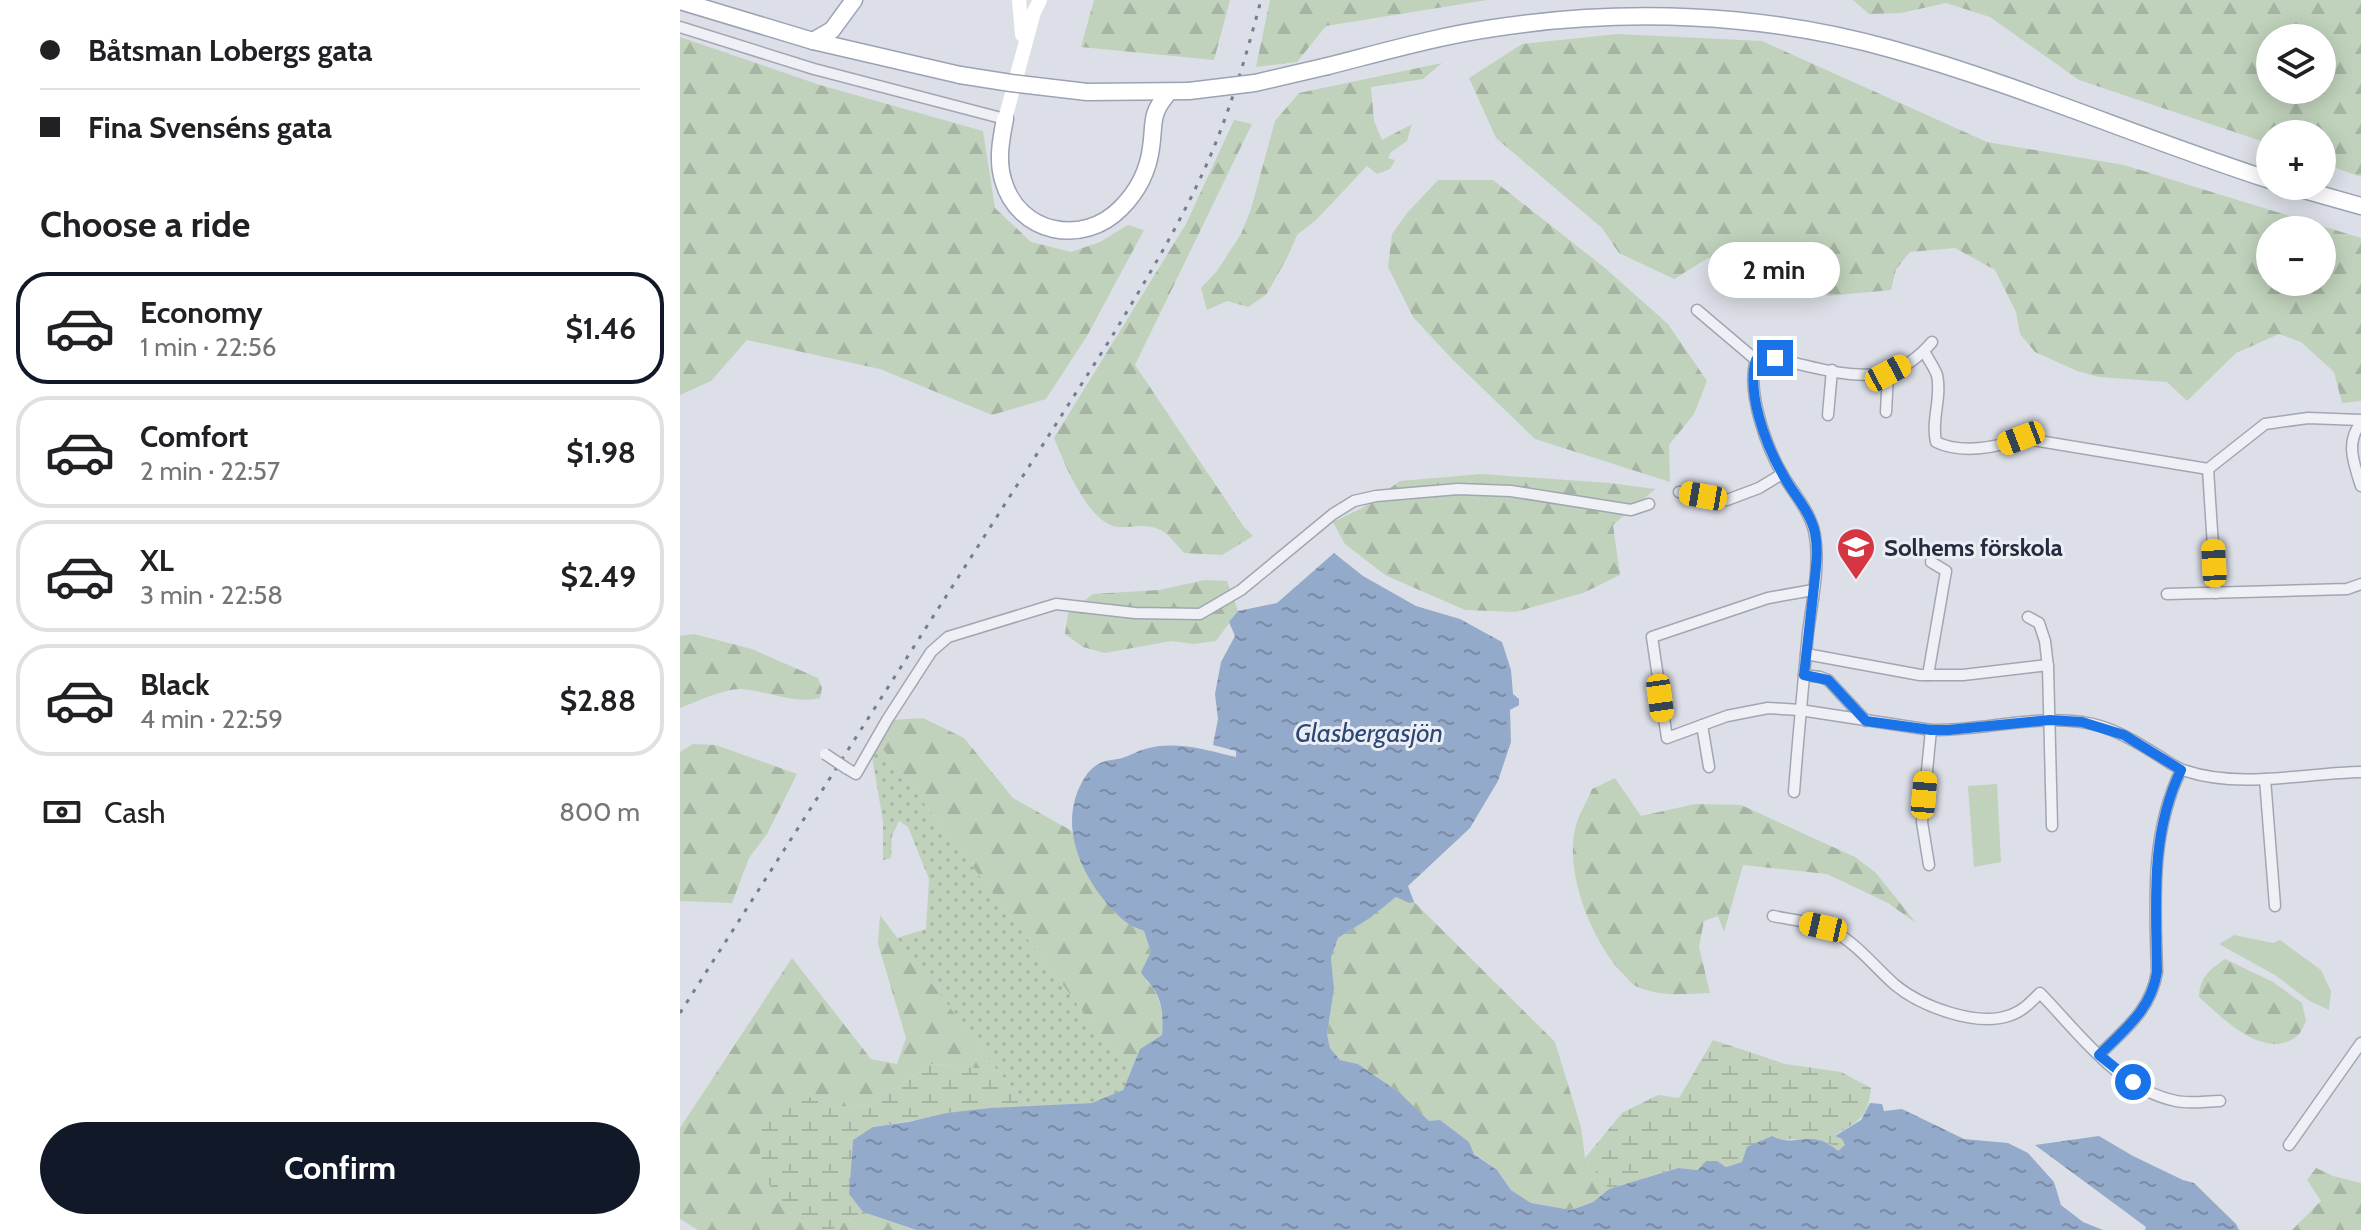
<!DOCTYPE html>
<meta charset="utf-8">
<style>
:root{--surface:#fff;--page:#f6f6f6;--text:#202124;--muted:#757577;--line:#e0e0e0;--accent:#111827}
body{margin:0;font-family:Cabin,sans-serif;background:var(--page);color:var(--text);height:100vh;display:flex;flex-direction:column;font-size:30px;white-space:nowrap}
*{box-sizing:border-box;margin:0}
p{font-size:26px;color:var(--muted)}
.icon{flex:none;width:44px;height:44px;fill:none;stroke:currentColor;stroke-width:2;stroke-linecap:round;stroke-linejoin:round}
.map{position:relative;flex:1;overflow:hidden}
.sheet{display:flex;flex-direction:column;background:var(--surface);width:680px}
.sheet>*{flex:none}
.top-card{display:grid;align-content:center;height:176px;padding:0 40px;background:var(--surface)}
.fabs{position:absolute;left:1576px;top:24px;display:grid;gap:16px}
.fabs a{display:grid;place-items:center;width:80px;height:80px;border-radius:50%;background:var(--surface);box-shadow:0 4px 20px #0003;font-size:40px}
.end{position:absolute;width:36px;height:36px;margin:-18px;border:10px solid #1a73e8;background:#fff;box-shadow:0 0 0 4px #fff}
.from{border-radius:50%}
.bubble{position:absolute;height:56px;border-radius:28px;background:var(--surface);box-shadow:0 4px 20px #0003;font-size:26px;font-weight:700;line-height:56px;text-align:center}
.car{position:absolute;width:24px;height:48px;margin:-24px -12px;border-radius:10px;box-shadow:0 0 6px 2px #0007;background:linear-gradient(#f5c518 24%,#345 0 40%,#f5c518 0 76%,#345 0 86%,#f5c518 0)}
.top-card b{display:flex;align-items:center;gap:28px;height:76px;font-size:30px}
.top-card b+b{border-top:2px solid var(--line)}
.top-card i{width:20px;height:20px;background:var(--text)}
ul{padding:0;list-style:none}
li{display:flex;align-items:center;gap:24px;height:112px;margin:0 16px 12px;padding:0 24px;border:4px solid var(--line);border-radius:32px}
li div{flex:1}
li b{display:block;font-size:30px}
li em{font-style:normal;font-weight:700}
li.on{border-color:var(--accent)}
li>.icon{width:72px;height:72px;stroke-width:1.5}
h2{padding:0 40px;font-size:36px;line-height:96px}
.pay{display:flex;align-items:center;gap:20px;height:88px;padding:0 40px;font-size:30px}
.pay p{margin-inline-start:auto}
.cta{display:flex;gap:16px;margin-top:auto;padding:16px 40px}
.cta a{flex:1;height:92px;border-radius:48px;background:var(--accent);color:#fff;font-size:32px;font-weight:700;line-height:92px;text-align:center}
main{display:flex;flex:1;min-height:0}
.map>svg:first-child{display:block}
</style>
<main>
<section class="sheet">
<div class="top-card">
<b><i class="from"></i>Båtsman Lobergs gata</b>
<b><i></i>Fina Svenséns gata</b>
</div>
<h2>Choose a ride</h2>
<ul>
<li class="on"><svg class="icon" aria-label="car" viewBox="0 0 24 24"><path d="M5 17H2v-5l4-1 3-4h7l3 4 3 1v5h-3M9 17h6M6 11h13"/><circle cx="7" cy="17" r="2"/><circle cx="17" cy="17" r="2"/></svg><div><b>Economy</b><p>1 min · 22:56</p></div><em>$1.46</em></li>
<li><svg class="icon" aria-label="car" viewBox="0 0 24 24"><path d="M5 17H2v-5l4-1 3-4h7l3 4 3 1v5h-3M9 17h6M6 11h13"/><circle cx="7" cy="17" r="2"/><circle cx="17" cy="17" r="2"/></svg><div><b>Comfort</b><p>2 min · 22:57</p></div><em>$1.98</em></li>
<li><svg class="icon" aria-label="car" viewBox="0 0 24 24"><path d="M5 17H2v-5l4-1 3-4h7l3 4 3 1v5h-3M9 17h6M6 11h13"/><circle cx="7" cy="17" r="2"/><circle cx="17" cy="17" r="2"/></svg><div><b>XL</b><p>3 min · 22:58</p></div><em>$2.49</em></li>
<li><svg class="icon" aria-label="car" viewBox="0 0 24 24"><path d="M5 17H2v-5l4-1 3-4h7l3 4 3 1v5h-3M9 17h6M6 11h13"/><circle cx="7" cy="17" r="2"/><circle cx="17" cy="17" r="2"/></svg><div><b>Black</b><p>4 min · 22:59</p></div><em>$2.88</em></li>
</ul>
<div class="pay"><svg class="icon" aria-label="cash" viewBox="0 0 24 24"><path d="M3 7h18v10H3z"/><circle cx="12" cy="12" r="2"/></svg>Cash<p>800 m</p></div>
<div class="cta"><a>Confirm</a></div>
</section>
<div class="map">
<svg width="1681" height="1230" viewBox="0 0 1681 1230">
<defs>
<pattern id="grass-dots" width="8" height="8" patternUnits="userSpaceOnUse" patternTransform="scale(2)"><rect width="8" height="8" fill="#c0d2bc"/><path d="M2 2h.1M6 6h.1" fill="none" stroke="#a5b4a3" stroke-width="1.8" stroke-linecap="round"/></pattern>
<pattern id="forest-firs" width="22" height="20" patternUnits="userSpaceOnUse" patternTransform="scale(2)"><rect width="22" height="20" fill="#c0d2bc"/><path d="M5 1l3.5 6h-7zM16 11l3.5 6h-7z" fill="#a5b4a3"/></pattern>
<pattern id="wetland-marsh" width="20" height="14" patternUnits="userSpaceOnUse" patternTransform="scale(2)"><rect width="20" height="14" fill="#c0d2bc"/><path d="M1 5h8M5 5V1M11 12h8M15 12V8" fill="none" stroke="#a5b4a3"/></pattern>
<pattern id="water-ripples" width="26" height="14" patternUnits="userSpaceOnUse" patternTransform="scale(2)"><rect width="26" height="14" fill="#94aaca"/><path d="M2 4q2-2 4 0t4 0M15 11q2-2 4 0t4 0" fill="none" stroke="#798ba5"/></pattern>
</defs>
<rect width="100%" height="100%" fill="#dcdfe7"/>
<path fill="url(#grass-dots)" d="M196,740L450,1073L443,1090L412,1103L350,1107L317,1070L217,938L246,929L249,879L228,827L219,821L212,836L211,858L203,860V821L192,757Z"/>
<g fill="url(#forest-firs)" fill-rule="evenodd">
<path d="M414,0H550L534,60L401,47Z"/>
<path d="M590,0H807L646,26L617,62L576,67Z"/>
<path d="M1173,0H1681V177L1642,163V134H1590V144L1399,80L1310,17L1266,3L1221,13L1189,14ZM1590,38H1642V90H1590Z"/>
<path d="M938,34L1082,41L1307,142L1444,165L1681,238V401L1662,403L1654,372L1621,342L1599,334L1556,353L1507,401L1487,382L1419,377L1397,371L1355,352L1340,334L1336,312L1315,270L1275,248L1230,252L1216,269L1211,290L1148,296L1071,262L1028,258L994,279L939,253L922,228L816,138L789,78L842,44ZM1590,230H1642V282H1590Z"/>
<path d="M0,37L140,85L303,131L315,208L351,242L391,252L420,242L448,225L464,230L407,336L366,399L312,415L200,369L67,340L31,381L0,395Z"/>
<path d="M762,63L743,79L691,87L694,121L702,140L732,124L727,141L711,152L708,158L715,160L710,169L697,174L687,166L636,220L617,235L608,256L586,295L568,307L547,301L527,310L521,288L537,271L561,234L571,209L595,121L619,93Z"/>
<path d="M554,120L572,124L455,365L564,527L573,536L542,555L504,553C487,534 485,526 457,526C451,526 445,528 438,527C408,524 384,462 374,438L506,224Z"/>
<path d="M758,180H813L925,268L988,324L1027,381L1014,414L989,445L990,482L855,439L772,359L733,317L708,267L712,234L727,213Z"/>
<path d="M801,474L930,483L975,489L933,525L940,575L903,593L835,612L785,610L705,575L665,544L653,522L682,508L720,481Z"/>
<path d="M525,580L547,581L558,611L536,641L514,644L491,641L425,653L403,647L385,634L388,613L413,594L479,590Z"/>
<path d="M14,634L72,649L138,678L142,688L140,698C114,705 86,690 60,689C43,689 16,702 0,708V636Z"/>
<path d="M243,718L284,738L333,798L392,831L400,859L445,922L464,931L471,952L466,981C482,994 483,1016 482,1035L460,1049L450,1073L196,740L212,720Z"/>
<path d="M13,744L36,745L117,774L87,834L69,858L52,903L0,901V752Z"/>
<path d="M935,778L961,816L1015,804L1061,805L1175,857L1196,873L1236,923L1208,903L1147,874L1063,865L1044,932L1038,916L1024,921L1019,947L1030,993C1006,994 981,997 958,987C952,985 948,979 944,975C912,943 885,875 895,829C898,815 907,802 912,789Z"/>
<path d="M716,897L729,903L734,902L875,1042L901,1127L905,1158L929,1189L913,1202L890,1210L851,1203L831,1190L817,1170L794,1153L789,1142L750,1122L720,1093L678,1064L660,1060L650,1048L647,1034L654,989L651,958L658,938L690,918Z"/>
<path d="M200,915L317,1070L252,1064L188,1105L158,1107L124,1095L107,1210L133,1230H18L0,1219V1128L112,958L191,1059L217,1064L226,1038L198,944Z"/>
<path d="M1545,959L1593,982L1622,1003L1626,1021C1624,1026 1620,1034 1616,1037C1584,1061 1541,1017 1519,997C1520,977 1529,970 1545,959Z"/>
<path d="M1636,1168L1653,1176L1681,1183V1230H1612L1641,1201L1627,1180Z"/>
<path d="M183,1212L235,1230H151Z"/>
</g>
<g fill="url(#wetland-marsh)">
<path d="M1033,1040L1105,1064L1161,1072L1191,1088C1188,1117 1179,1121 1155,1135L1162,1139L1166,1146L1158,1152L1150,1144L1111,1139L1100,1141L1062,1162L1046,1167L1037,1161L1018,1170L997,1168L929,1189L905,1158L942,1113L978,1095L999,1098Z"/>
<path d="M252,1064L317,1070L350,1107L310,1108L193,1127L173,1141L169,1194L183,1212L151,1230H133L107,1210L81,1173L79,1134L95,1104L124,1095L158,1107L188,1105Z"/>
</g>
<g fill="#c0d2bc">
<path d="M1317,784L1321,862L1294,867L1288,786Z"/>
<path d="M1554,935L1593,943L1600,940L1641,970L1651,991L1649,1010L1628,1000L1595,975L1539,944Z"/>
</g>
<g fill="url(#water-ripples)">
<path d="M654,553L683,576L736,606L780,619L822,642L831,670L833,694L839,699V705L830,710L831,742L818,781L790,828L728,886L734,902L729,903L716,897L690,918L658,938L651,958L654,989L647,1034L650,1048L660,1060L678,1064L720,1093L749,1121L760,1120L789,1142L794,1154L817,1170L831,1190L851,1203L891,1210L913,1202L929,1189L998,1168L1018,1170L1026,1161H1037L1046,1167L1062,1162L1067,1147L1092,1136C1114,1149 1131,1127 1158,1151L1165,1145L1162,1139L1155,1136L1181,1120L1190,1103L1202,1104L1204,1111L1222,1109L1284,1139L1328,1143L1348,1153L1374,1182L1381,1205L1403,1222L1423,1230H236L183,1212L169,1194L173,1140L193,1127L228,1122L267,1113L310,1108L412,1103L443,1090L460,1049L482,1035C483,1020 483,1001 473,988C469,982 465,979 461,972L471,952L464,931C457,928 448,925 442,919C409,889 380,838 397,793C402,781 407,771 418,764C425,760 435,760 442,758C450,756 457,751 465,749C494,740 528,750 556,757V751L533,745L538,719L535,694L541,662L555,636L549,622L558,611L597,603Z"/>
<path d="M1419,1136L1453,1156L1503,1180L1514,1183L1556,1224L1559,1230H1465L1466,1227L1355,1145Z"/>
</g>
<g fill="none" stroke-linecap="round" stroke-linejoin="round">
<defs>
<g id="street">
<path d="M0,27L134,69L325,119"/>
<path d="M1017,310L1076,360"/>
<path d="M1244,351C1248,359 1254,367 1257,375C1262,398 1251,419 1256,442C1281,454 1316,448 1341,438L1528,469L1585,424L1628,418L1681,420"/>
<path d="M1076,360C1066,392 1087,449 1104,477C1115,495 1132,514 1135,536C1140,567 1132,602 1128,633C1123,686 1118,739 1114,792"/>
<path d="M1076,360L1086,356C1123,364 1167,380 1205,373C1222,371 1241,355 1252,342"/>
<path d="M1206,412L1208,373"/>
<path d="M1148,415L1152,370"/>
<path d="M1681,423C1665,442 1674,464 1681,486"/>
<path d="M1528,469L1536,593"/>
<path d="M999,492L1047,500L1079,488L1102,474"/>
<path d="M1133,590L1088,598L972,637L987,738L1047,716L1088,708L1120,710L1251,730C1301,731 1352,715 1402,722C1431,726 1455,741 1479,756C1488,762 1496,768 1506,771C1561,789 1624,773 1681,772"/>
<path d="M1487,594L1667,589L1681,584"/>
<path d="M1348,617L1359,623L1365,641L1368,667L1372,826"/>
<path d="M1126,654L1240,675H1283L1368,665"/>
<path d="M1124,675L1140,677L1148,680L1186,721"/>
<path d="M1248,675L1266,571L1251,562"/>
<path d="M1022,725L1029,767"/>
<path d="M166,768L176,774L207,720L251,652L268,637L376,604L455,613L520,614L561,590L653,514L674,501L696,496L778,489L831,491L951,510L969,504"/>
<path d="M1585,779L1595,906"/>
<path d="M1249,865L1242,822L1251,730"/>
<path d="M1093,916C1112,920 1136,922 1153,931C1176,943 1195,967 1214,984C1240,1006 1297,1028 1331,1015C1343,1011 1352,1001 1360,993C1399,1033 1438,1089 1496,1101C1510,1104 1526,1101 1540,1101"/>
<path d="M1419,1055C1445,1029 1471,1010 1477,972C1475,902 1470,834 1501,770"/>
<path d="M1609,1145L1681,1043"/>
</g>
<g id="primary">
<path d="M0,1L133,41L280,75"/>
<path d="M133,41L152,30L174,0"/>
<path d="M648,66C703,52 758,36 814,28C944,8 1084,13 1211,49C1340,85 1463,139 1590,180"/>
<path d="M407,92L509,91"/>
<path d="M325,119C321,139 317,160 323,180C338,234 403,247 441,208C457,192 468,171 471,148C475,122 469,115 489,92"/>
<path d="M1610,186L1681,206"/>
</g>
</defs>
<use href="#street" stroke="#a1a6b1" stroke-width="13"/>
<use href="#primary" stroke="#9aa2b4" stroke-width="19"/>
<use href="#street" stroke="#eff0f5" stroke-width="10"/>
<g stroke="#fff" stroke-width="14">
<path d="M339,0L342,35"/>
<path d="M325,119L354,12L360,0"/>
</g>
<use href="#primary" stroke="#fff" stroke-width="16"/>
<path stroke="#747d92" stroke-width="3" stroke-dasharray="4 8" stroke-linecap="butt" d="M0,1013L431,338C466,280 502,221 529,159C551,108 567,53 581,0"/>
<defs>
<path id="street-bridge" d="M145,754L166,768"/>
<g id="primary-bridge">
<path d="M280,75L331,83L407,92"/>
<path d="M509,91L575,83L648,66"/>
</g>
</defs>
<use href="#street-bridge" stroke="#a1a6b1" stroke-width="13" stroke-linecap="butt"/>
<use href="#primary-bridge" stroke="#9aa2b4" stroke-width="19" stroke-linecap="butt"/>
<use href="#street-bridge" stroke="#eff0f5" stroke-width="10"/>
<use href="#primary-bridge" stroke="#fff" stroke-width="16"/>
</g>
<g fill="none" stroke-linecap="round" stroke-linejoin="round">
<path stroke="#1a73e8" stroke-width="10" d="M1095,358L1086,356L1076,360C1066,392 1086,445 1102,473C1112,493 1130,510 1135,533C1139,553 1135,575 1133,595C1130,622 1127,648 1124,675L1148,680L1186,721L1251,730H1268L1370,720L1402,722L1444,735L1501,770C1470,834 1476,902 1477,972C1471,1010 1445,1029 1419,1055L1453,1082"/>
</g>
<defs>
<symbol id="school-pin" viewBox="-11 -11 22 30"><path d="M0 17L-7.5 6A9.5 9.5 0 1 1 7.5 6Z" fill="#d63642" stroke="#ebeef5"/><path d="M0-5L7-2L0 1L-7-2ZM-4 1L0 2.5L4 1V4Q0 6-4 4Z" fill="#fff"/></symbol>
</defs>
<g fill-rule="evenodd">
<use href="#school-pin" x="1154" y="525" width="44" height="60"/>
</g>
<g text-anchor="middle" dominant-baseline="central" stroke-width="6" stroke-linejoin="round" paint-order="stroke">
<g font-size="24" font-weight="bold" fill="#252c3e" stroke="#ebeef5" text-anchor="start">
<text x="1204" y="547">Solhems förskola</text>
</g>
<g font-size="26" font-style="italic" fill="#2c4774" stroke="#ebeef5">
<text x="689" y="733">Glasbergasjön</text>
</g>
</g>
</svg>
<div class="fabs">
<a><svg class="icon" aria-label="layers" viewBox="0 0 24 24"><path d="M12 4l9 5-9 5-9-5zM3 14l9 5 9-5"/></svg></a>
<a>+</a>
<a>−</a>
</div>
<i class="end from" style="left:1453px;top:1082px"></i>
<i class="end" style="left:1095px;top:358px"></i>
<div class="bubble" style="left:1028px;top:242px;width:132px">2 min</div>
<i class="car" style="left:1208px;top:373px;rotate:62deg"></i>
<i class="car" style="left:1341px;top:438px;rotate:249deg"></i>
<i class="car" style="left:1023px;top:496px;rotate:280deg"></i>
<i class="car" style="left:1534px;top:563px;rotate:357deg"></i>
<i class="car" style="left:980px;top:698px;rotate:172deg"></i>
<i class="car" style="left:1244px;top:795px;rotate:5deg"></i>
<i class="car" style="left:1143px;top:927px;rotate:283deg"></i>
</div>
</main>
